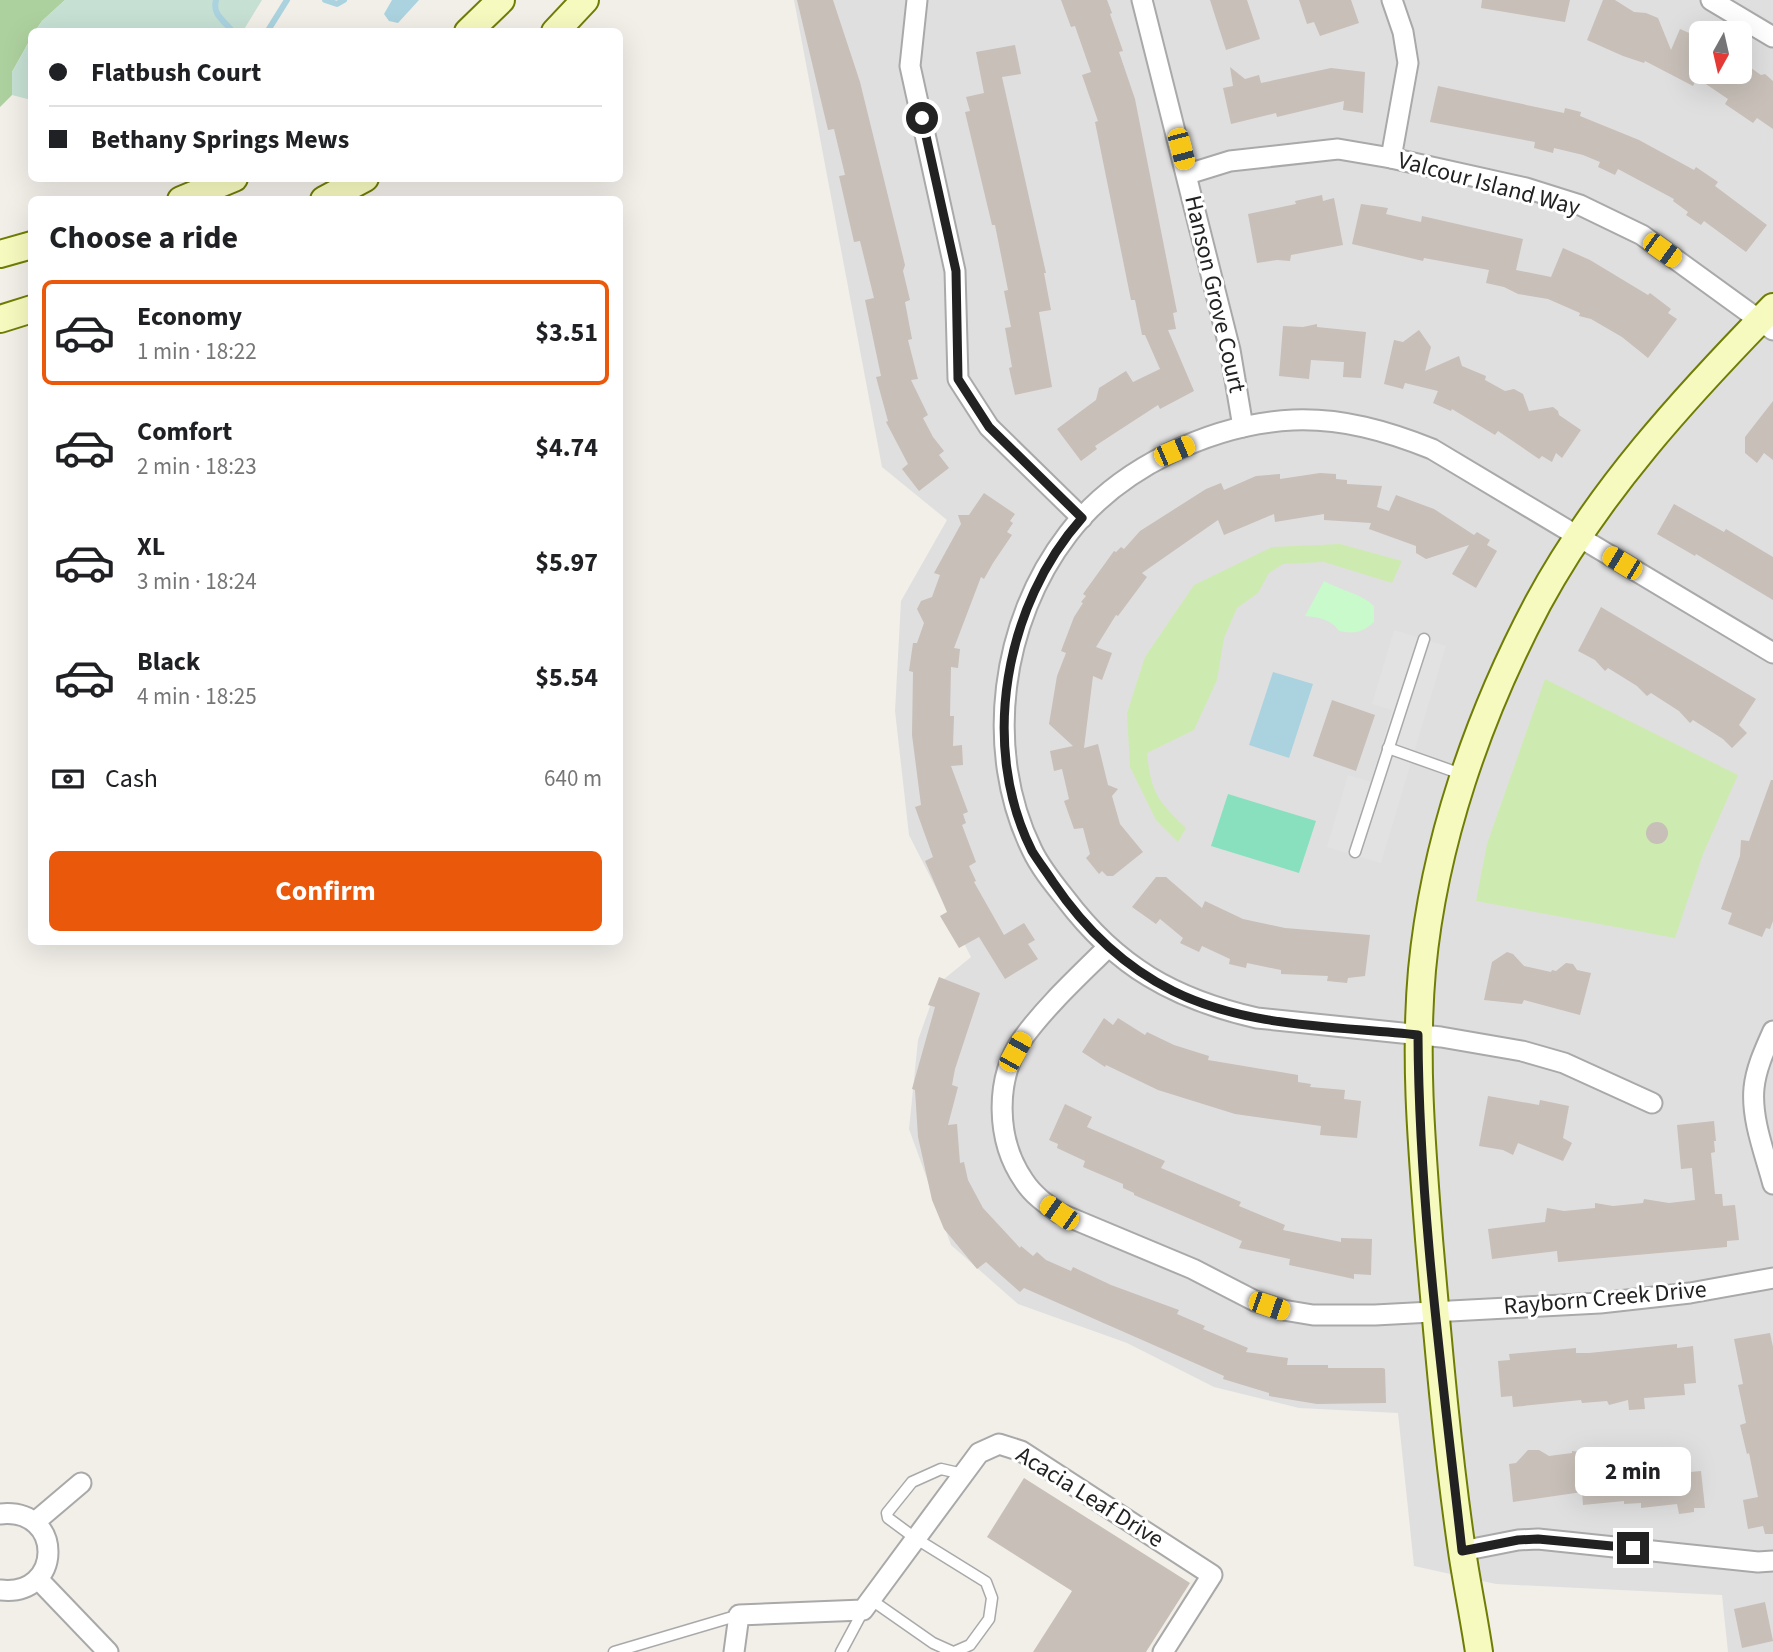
<!DOCTYPE html>
<meta charset="utf-8">
<style>
:root{--surface:#fff;--page:#f2f2f2;--text:#202124;--muted:#757577;--line:#e0e0e0;--accent:#ea580c}
body{margin:0;font-family:"Source Sans 3",sans-serif;background:var(--page);color:var(--text);height:100vh;display:flex;flex-direction:column;font-size:26px;white-space:nowrap}
*{box-sizing:border-box;margin:0}
p{font-size:23px;color:var(--muted)}
.icon{flex:none;width:38px;height:38px;fill:none;stroke:currentColor;stroke-width:2;stroke-linecap:round;stroke-linejoin:round}
.map{position:relative;flex:1;overflow:hidden}
.panel{position:absolute;left:28px;top:196px;width:595px;height:749px;display:flex;flex-direction:column;background:var(--surface);border-radius:10px;box-shadow:0 7px 28px #0002}
.panel>*{flex:none}
.top-card{position:absolute;left:28px;top:28px;width:595px;height:154px;border-radius:10px;box-shadow:0 7px 28px #0002;display:grid;align-content:center;height:154px;padding:0 21px;background:var(--surface)}
.needle{width:46px;rotate:188deg}
.tools{position:absolute;left:1689px;top:21px;display:grid;gap:14px}
.tools a{display:grid;place-items:center;width:63px;height:63px;border-radius:10px;background:var(--surface);box-shadow:0 7px 28px #0002;font-size:35px}
.end{position:absolute;width:32px;height:32px;margin:-16px;border:9px solid #222;background:#fff;box-shadow:0 0 0 4px #fff}
.from{border-radius:50%}
.bubble{position:absolute;height:49px;border-radius:10px;background:var(--surface);box-shadow:0 7px 28px #0002;font-size:23px;font-weight:700;line-height:49px;text-align:center}
.car{position:absolute;width:21px;height:42px;margin:-21px -10px;border-radius:9px;box-shadow:0 0 5px 2px #0007;background:linear-gradient(#f5c518 24%,#345 0 40%,#f5c518 0 76%,#345 0 86%,#f5c518 0)}
.top-card b{display:flex;align-items:center;gap:24px;height:66px;font-size:26px}
.top-card b+b{border-top:2px solid var(--line)}
.top-card i{width:18px;height:18px;background:var(--text)}
ul{padding:0;list-style:none}
li{display:flex;align-items:center;gap:21px;height:105px;margin:0 14px 10px;padding:0 7px;border:4px solid transparent;border-radius:10px}
li div{flex:1}
li b{display:block;font-size:26px}
li em{font-style:normal;font-weight:700}
li.active{border-color:var(--accent)}
li>.icon{width:63px;height:63px;stroke-width:1.5}
h2{padding:0 21px;font-size:32px;line-height:84px}
.pay{display:flex;align-items:center;gap:18px;height:77px;padding:0 21px;font-size:26px}
.pay p{margin-inline-start:auto}
.button{display:flex;gap:14px;margin-top:auto;padding:14px 21px}
.button a{flex:1;height:80px;border-radius:10px;background:var(--accent);color:#fff;font-size:28px;font-weight:700;line-height:80px;text-align:center}
.map>svg:first-child{display:block}
</style>
<div class="map">
<svg width="1773" height="1652" viewBox="0 0 1773 1652">
<rect width="100%" height="100%" fill="#f2efe9"/>
<path fill="#e0dfdf" fill-rule="evenodd" d="M794,0H1773V1652H1728L1722,1595L1496,1584L1414,1566L1398,1413L1299,1408L1214,1387L1127,1343L1018,1304L951,1245L909,1129L918,1040L938,984L971,957L909,835L895,711L901,601L947,520L882,467ZM1701,33H1740V72H1701Z"/>
<g fill="#cdebb0">
<path d="M1340,544L1402,561L1392,583L1324,562L1283,564L1269,573L1258,593L1237,608L1224,638L1217,680L1194,730L1147,753C1151,793 1158,801 1186,828L1178,842L1156,820L1130,767L1127,713L1145,657L1194,585L1272,547Z"/>
<path d="M1545,679L1738,775L1703,854L1675,938L1476,901L1487,844Z"/>
</g>
<path fill="#add19e" d="M0,0H65L42,21L35,31L32,32L31,38L12,72V95L0,107Z"/>
<g fill="#c6e0d4">
<path d="M65,0H262L243,31H35L42,21Z"/>
<path d="M31,38V100L12,95V72Z"/>
</g>
<path fill="#c8facc" d="M1324,581C1342,591 1360,593 1374,606V622C1362,633 1354,634 1339,631C1332,620 1319,617 1305,616Z"/>
<path fill="#88e0be" d="M1228,794L1316,821L1299,873L1211,846Z"/>
<path fill="#e2e2e2" d="M1394,630L1446,646L1381,863L1327,847L1348,775L1371,782L1392,710L1372,704Z"/>
<g fill="#aad3df">
<path d="M392,0H419L398,23L389,21L384,14Z"/>
<path d="M1273,672L1313,684L1289,758L1249,745Z"/>
</g>
<g fill="none" stroke-linecap="round" stroke-linejoin="round">
<g stroke="#aad3df" stroke-width="6">
<path d="M216,0C212,15 224,20 233,32"/>
<path d="M325,0L337,4L344,0"/>
<path d="M267,32L287,0"/>
</g>
</g>
<g fill="#c7bfb8">
<path d="M797,0H833L860,82L905,265L903,271L910,300L905,302L912,339L908,340L918,379L911,380L928,415L923,418L933,437L944,451L939,455L949,468L919,491L902,469L908,464L886,422L888,421L876,377L881,376L865,300L874,298L860,241L854,242L839,176L845,175L834,129L828,130Z"/>
<path d="M1061,0H1107L1112,13L1110,14L1123,51L1119,52L1135,99L1177,312L1173,313L1176,329L1168,330L1194,391L1160,409L1158,405L1095,446L1097,449L1081,461L1057,429L1096,400L1099,388L1126,371L1133,382L1160,369L1145,335H1142L1135,300H1131L1095,122L1098,121L1082,75L1091,72L1075,26L1071,27Z"/>
<path d="M1210,0H1247L1260,39L1226,50Z"/>
<path d="M1299,0H1351L1359,23L1320,36L1314,22L1307,24Z"/>
<path d="M1482,0H1570L1565,22L1481,8Z"/>
<path d="M1603,0H1615L1634,12L1646,13L1658,18L1671,50L1680,29L1701,38V72H1740L1744,63L1761,75L1765,74L1773,81V129L1757,118L1753,123L1725,104L1728,99L1697,78L1693,86L1645,61L1644,63L1623,56L1587,40Z"/>
<path d="M1015,45L1021,74L1002,77L1046,273H1044L1051,310L1039,312L1052,387L1015,395L1009,368L1012,367L1005,328L1011,327L1004,291L1008,290L995,225H992L965,112L970,111L966,97L984,93L976,52Z"/>
<path d="M1230,67L1245,79L1259,75L1261,83L1331,68L1365,72L1363,113L1343,110L1344,101L1277,117L1276,113L1231,124L1223,88L1233,86Z"/>
<path d="M1438,86L1564,113L1565,108L1581,112L1580,116L1639,140L1694,170L1696,167L1718,182L1715,186L1767,225L1746,252L1704,221L1701,225L1686,215L1688,212L1673,201L1674,199L1618,169L1615,175L1598,167L1600,162L1583,155L1554,148L1553,153L1534,148L1535,142L1430,122Z"/>
<path d="M1322,195L1323,201L1334,198L1343,245L1291,255L1290,261L1277,260L1257,263L1248,214L1296,204L1295,201Z"/>
<path d="M1361,204L1388,208L1386,214L1421,222L1422,216L1523,239L1516,270L1551,277L1563,248L1590,260L1648,295L1650,293L1671,309L1668,313L1677,319L1648,358L1622,337L1591,319L1579,316L1580,313L1548,299L1518,294L1504,287L1486,283L1489,270L1424,258L1423,261L1352,244Z"/>
<path d="M1317,324V327L1366,332L1361,378L1343,377L1344,362L1311,360L1309,379L1279,376L1283,326L1303,327Z"/>
<path d="M1419,330L1431,347L1425,371L1459,356L1462,366L1486,376L1485,380L1505,391L1514,389L1523,394L1529,411L1553,407L1558,411L1559,415L1581,430L1562,458L1556,453L1552,462L1542,456L1539,459L1498,431L1495,435L1452,409L1451,411L1433,403L1438,391L1405,383L1403,389L1384,384L1394,340L1403,342Z"/>
<path d="M1773,401V460L1764,453L1757,463L1745,453V437Z"/>
<path d="M1320,473L1336,474V479L1347,480V484L1382,486L1377,507L1389,511L1396,495L1434,509L1474,535L1477,532L1490,540L1487,545L1497,551L1476,588L1452,574L1469,545L1426,559L1416,553V546L1369,529L1371,523L1324,520V514L1275,522L1274,514L1224,535L1218,520L1142,573L1147,577L1118,616L1116,615L1096,647L1112,653L1102,680L1093,676L1084,748L1098,744L1108,785L1118,789L1112,796L1120,824L1143,852L1113,876H1107L1102,871L1099,874L1086,858L1090,854L1083,828L1074,829L1064,801L1069,799L1062,769L1054,771L1050,751L1073,746L1049,724L1057,676L1066,653L1061,651L1074,617L1083,603L1081,602L1086,596L1083,594L1114,551L1116,552L1121,547L1124,549L1140,531L1206,489L1221,483L1224,490L1256,476L1280,474V479Z"/>
<path d="M984,493L1015,514L1010,521L1013,523L1007,532L1012,535L993,563L984,579L981,577L954,648L960,649L958,668L951,667L950,716H954L953,746L962,745L963,765L951,766L968,812L963,814L966,823L962,825L976,862L969,866L976,881L974,882L1004,935L1024,923L1035,940L1028,944L1038,959L1005,979L979,937L959,948L940,916L947,912L925,861L933,857L915,807L921,805L912,735L913,672L909,671L913,643H917L924,623L917,609L921,601L932,597L940,575L934,573L961,524L958,515H969Z"/>
<path d="M1674,504L1724,532L1726,529L1773,557V600L1696,554L1695,556L1657,534Z"/>
<path d="M1601,607L1756,699L1739,725L1747,733L1732,748L1723,739L1693,720L1690,723L1679,711L1651,693L1647,696L1637,686L1608,668L1605,671L1595,660L1578,651Z"/>
<path d="M1332,700L1375,715L1356,771L1313,756Z"/>
<path d="M1771,780H1773V921L1770,929L1766,928L1762,937L1728,924L1732,913L1721,909L1740,856L1741,840L1749,841Z"/>
<circle cx="1657" cy="833" r="11"/>
<path d="M1156,877H1166L1202,908L1205,901L1243,919L1285,928L1370,935L1365,976L1348,978L1347,983L1327,981L1328,976L1281,974V970L1247,963L1246,968L1229,964L1230,959L1202,946L1199,952L1180,943L1183,938L1160,919L1156,924L1132,907Z"/>
<path d="M1507,952L1513,954L1524,966L1551,972L1552,970L1556,971L1566,963L1573,964L1577,970L1591,973L1580,1015L1524,1000L1522,1004L1484,1000L1492,962Z"/>
<path d="M939,977L980,993L955,1069L952,1085L958,1087L948,1125L957,1124L960,1163L964,1162L968,1180L983,1208L1020,1248L1021,1246L1033,1256L1037,1252L1046,1260L1071,1271L1073,1267L1111,1285L1179,1310L1177,1314L1205,1326L1203,1329L1248,1348L1246,1352L1288,1358L1287,1365H1328V1368H1383L1385,1369L1386,1403L1317,1404L1269,1396V1393L1223,1379L1224,1376L1024,1288L1020,1292L986,1262L977,1269L944,1229L932,1200L918,1137L915,1090L912,1089L935,1007L928,1005Z"/>
<path d="M1104,1018L1113,1025L1118,1018L1145,1035L1147,1032L1174,1045L1209,1056L1208,1060L1298,1075V1082L1311,1084L1310,1087L1345,1090L1344,1099L1361,1101L1357,1138L1320,1135L1321,1126L1235,1114L1158,1090L1106,1065L1105,1067L1082,1052Z"/>
<path d="M1488,1096L1539,1105L1540,1100L1569,1106L1563,1138L1572,1143L1563,1161L1518,1143L1513,1155L1503,1150L1479,1146Z"/>
<path d="M1065,1104L1092,1117L1087,1127L1165,1161L1161,1168L1241,1202L1239,1206L1285,1225L1283,1230L1341,1242V1238L1372,1239L1371,1275L1354,1274V1279L1289,1265L1290,1259L1239,1248L1242,1241L1134,1195V1193L1123,1188V1184L1083,1167L1085,1161L1057,1148L1058,1144L1049,1140Z"/>
<path d="M1714,1121L1716,1141H1714L1715,1152L1711,1153L1715,1194H1722L1723,1206L1735,1205L1739,1240L1727,1241V1247L1558,1262L1557,1251L1492,1259L1488,1229L1545,1222L1547,1208L1564,1211L1595,1208V1203L1613,1206L1643,1203L1644,1199L1669,1203L1695,1200L1692,1168L1681,1169L1677,1125Z"/>
<path d="M1770,1333L1773,1347V1534H1765L1763,1526L1748,1529L1743,1500L1758,1497L1749,1453L1747,1454L1740,1425L1746,1423L1738,1385L1743,1384L1734,1339Z"/>
<path d="M1677,1344V1348L1693,1346L1696,1383L1684,1384L1685,1395L1644,1398L1645,1409L1629,1410L1628,1400L1609,1405L1607,1401L1582,1403L1581,1400L1513,1407L1512,1396L1501,1397L1498,1361L1510,1360L1509,1354L1576,1348V1353H1589Z"/>
<path d="M1634,1449L1651,1465L1688,1461L1690,1472L1701,1471L1705,1508H1694V1512L1679,1514L1677,1504L1641,1508V1503L1624,1504V1501L1583,1505L1582,1492L1513,1502L1509,1464L1516,1463L1528,1450H1539L1549,1456L1572,1453V1451L1599,1454Z"/>
<path d="M1024,1478L1190,1583L1146,1652H1033L1072,1591L987,1537Z"/>
<path d="M1765,1602L1773,1641L1742,1648L1734,1609Z"/>
</g>
<g fill="none" stroke-linecap="round" stroke-linejoin="round">
<defs>
<g id="lane">
<path d="M1388,748L1464,775"/>
<path d="M1355,852L1424,639"/>
<path d="M870,1599L933,1643L953,1652"/>
<path d="M614,1652L739,1615"/>
<path d="M841,1652L863,1611"/>
<path d="M954,1652L970,1645L989,1619L992,1598L986,1582L915,1538L888,1518L887,1513L912,1482L941,1469L963,1474"/>
</g>
<g id="street">
<path d="M917,0L910,66L955,271L958,379L989,427L1082,518"/>
<path d="M1142,0L1230,350L1243,427"/>
<path d="M1711,0L1773,37"/>
<path d="M1391,158L1408,63L1403,32L1392,0"/>
<path d="M1188,174L1230,161L1338,149L1391,158L1526,188L1580,205L1642,235L1773,330"/>
<path d="M1108,947C1079,976 1047,1005 1023,1038C994,1079 996,1141 1024,1181C1033,1195 1046,1204 1059,1213L1193,1269L1255,1301L1283,1310L1313,1315H1375L1600,1303L1690,1293L1773,1278"/>
<path d="M1773,1031C1765,1049 1756,1068 1754,1088C1751,1119 1765,1154 1773,1184"/>
<path d="M1652,1103L1564,1063L1522,1051L1441,1037L1257,1018C1174,999 1117,967 1065,898C1053,883 1040,867 1032,850C983,750 1001,621 1068,534C1118,468 1211,424 1293,420C1342,418 1387,431 1432,449L1773,653"/>
<path d="M0,1514C65,1507 63,1598 0,1590"/>
<path d="M35,1522L81,1483"/>
<path d="M1462,1551L1518,1540L1538,1539L1758,1562L1773,1561"/>
<path d="M38,1579L108,1652"/>
<path d="M734,1652L739,1615L863,1610L979,1453L999,1444L1021,1451L1212,1575L1163,1652"/>
</g>
<g id="secondary">
<path d="M468,32L501,0"/>
<path d="M555,32L585,0"/>
<path d="M181,200L234,178"/>
<path d="M324,200L365,178"/>
<path d="M0,254L32,245"/>
<path d="M0,319L32,309"/>
<path d="M1479,1652C1474,1618 1467,1585 1462,1551C1447,1449 1438,1342 1429,1239C1422,1149 1414,1060 1422,970C1434,843 1478,716 1538,603C1598,492 1685,397 1773,307"/>
</g>
</defs>
<use href="#lane" stroke="#a9a9a9" stroke-width="13"/>
<use href="#street" stroke="#a9a9a9" stroke-width="23"/>
<use href="#secondary" stroke="#707d05" stroke-width="30"/>
<use href="#lane" stroke="#fff" stroke-width="10"/>
<use href="#street" stroke="#fff" stroke-width="19"/>
<use href="#secondary" stroke="#f7fabf" stroke-width="26"/>
</g>
<g fill="none" stroke-linecap="round" stroke-linejoin="round">
<path stroke="#222" stroke-width="9" d="M922,118L956,271L958,379L989,427L1082,518C1005,604 979,746 1032,851C1038,861 1046,871 1053,882C1084,928 1123,966 1173,991C1248,1028 1336,1026 1418,1035C1419,1207 1443,1380 1462,1551L1518,1540L1538,1539L1633,1548"/>
</g>
<g text-anchor="middle" dominant-baseline="central" stroke-width="6" stroke-linejoin="round" paint-order="stroke">
<g font-size="24" fill="#222" stroke="#fff">
<text transform="translate(1489 184) rotate(15)">Valcour Island Way</text>
<text transform="translate(1215 294) rotate(77)">Hanson Grove Court</text>
<text transform="translate(1605 1298) rotate(-5)">Rayborn Creek Drive</text>
<text transform="translate(1090 1497) rotate(32)">Acacia Leaf Drive</text>
</g>
</g>
</svg>
<div class="tools">
<a><svg class="needle" viewBox="-14 -14 28 28"><path d="M0-13l5 13h-10z" fill="#e53935"/><path d="M0 13l5-13h-10z" fill="#757577"/></svg></a>
</div>
<i class="end from" style="left:922px;top:118px"></i>
<i class="end" style="left:1633px;top:1548px"></i>
<div class="bubble" style="left:1575px;top:1447px;width:116px">2 min</div>
<i class="car" style="left:1181px;top:149px;rotate:165deg"></i>
<i class="car" style="left:1662px;top:250px;rotate:126deg"></i>
<i class="car" style="left:1174px;top:451px;rotate:67deg"></i>
<i class="car" style="left:1622px;top:563px;rotate:301deg"></i>
<i class="car" style="left:1015px;top:1052px;rotate:29deg"></i>
<i class="car" style="left:1059px;top:1213px;rotate:305deg"></i>
<i class="car" style="left:1269px;top:1306px;rotate:109deg"></i>
<div class="top-card">
<b><i class="from"></i>Flatbush Court</b>
<b><i></i>Bethany Springs Mews</b>
</div>
<section class="panel">
<h2>Choose a ride</h2>
<ul>
<li class="active"><svg class="icon" aria-label="car" viewBox="0 0 24 24"><path d="M5 17H2v-5l4-1 3-4h7l3 4 3 1v5h-3M9 17h6M6 11h13"/><circle cx="7" cy="17" r="2"/><circle cx="17" cy="17" r="2"/></svg><div><b>Economy</b><p>1 min · 18:22</p></div><em>$3.51</em></li>
<li><svg class="icon" aria-label="car" viewBox="0 0 24 24"><path d="M5 17H2v-5l4-1 3-4h7l3 4 3 1v5h-3M9 17h6M6 11h13"/><circle cx="7" cy="17" r="2"/><circle cx="17" cy="17" r="2"/></svg><div><b>Comfort</b><p>2 min · 18:23</p></div><em>$4.74</em></li>
<li><svg class="icon" aria-label="car" viewBox="0 0 24 24"><path d="M5 17H2v-5l4-1 3-4h7l3 4 3 1v5h-3M9 17h6M6 11h13"/><circle cx="7" cy="17" r="2"/><circle cx="17" cy="17" r="2"/></svg><div><b>XL</b><p>3 min · 18:24</p></div><em>$5.97</em></li>
<li><svg class="icon" aria-label="car" viewBox="0 0 24 24"><path d="M5 17H2v-5l4-1 3-4h7l3 4 3 1v5h-3M9 17h6M6 11h13"/><circle cx="7" cy="17" r="2"/><circle cx="17" cy="17" r="2"/></svg><div><b>Black</b><p>4 min · 18:25</p></div><em>$5.54</em></li>
</ul>
<div class="pay"><svg class="icon" aria-label="cash" viewBox="0 0 24 24"><path d="M3 7h18v10H3z"/><circle cx="12" cy="12" r="2"/></svg>Cash<p>640 m</p></div>
<div class="button"><a>Confirm</a></div>
</section>
</div>
